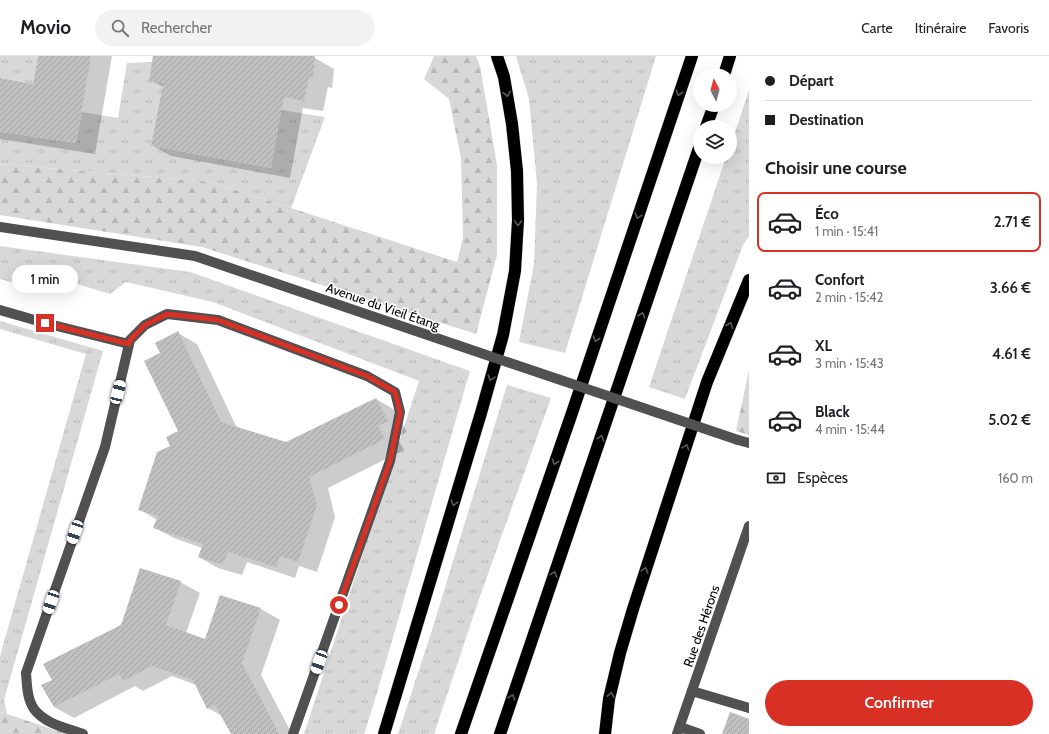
<!DOCTYPE html>
<html lang="fr">
<meta charset="utf-8">
<style>
:root{--surface:#fff;--page:#f2f2f2;--text:#202124;--muted:#757577;--line:#e0e0e0;--accent:#d93025}
body{margin:0;font-family:Cabin,sans-serif;background:var(--page);color:var(--text);height:100vh;display:flex;flex-direction:column;font-size:15px;white-space:nowrap}
*{box-sizing:border-box;margin:0}
p{font-size:13px;color:var(--muted)}
.icon{flex:none;width:22px;height:22px;fill:none;stroke:currentColor;stroke-width:2;stroke-linecap:round;stroke-linejoin:round}
.map{position:relative;flex:1;overflow:hidden}
.drawer{display:flex;flex-direction:column;background:var(--surface);width:300px}
.drawer>*{flex:none}
.hud{display:grid;align-content:center;height:88px;padding:0 16px;background:var(--surface)}
.needle{width:26px;rotate:354deg}
.buttons{position:absolute;left:693px;top:12px;display:grid;gap:8px}
.buttons a{display:grid;place-items:center;width:44px;height:44px;border-radius:50%;background:var(--surface);box-shadow:0 4px 16px #0002;font-size:20px}
.end{position:absolute;width:18px;height:18px;margin:-9px;border:5px solid #d93025;background:#fff;box-shadow:0 0 0 2px #fff}
.from{border-radius:50%}
.bubble{position:absolute;height:28px;border-radius:14px;background:var(--surface);box-shadow:0 4px 16px #0002;font-size:13px;font-weight:600;line-height:28px;text-align:center}
.car{position:absolute;width:12px;height:24px;margin:-12px -6px;border-radius:5px;box-shadow:0 0 3px 1px #0007;background:linear-gradient(#fff 24%,#345 0 40%,#fff 0 76%,#345 0 86%,#fff 0)}
.hud b{display:flex;align-items:center;gap:14px;height:38px;font-size:15px}
.hud b+b{border-top:1px solid var(--line)}
.hud i{width:10px;height:10px;background:var(--text)}
ul{padding:0;list-style:none}
li{display:flex;align-items:center;gap:12px;height:60px;margin:0 8px 6px;padding:0 8px;border:2px solid transparent;border-radius:8px}
li div{flex:1}
li b{display:block;font-size:15px}
li em{font-style:normal;font-weight:600}
li.on{border-color:var(--accent)}
li>.icon{width:36px;height:36px;stroke-width:1.5}
h2{padding:0 16px;font-size:18px;line-height:48px}
.pay{display:flex;align-items:center;gap:10px;height:44px;padding:0 16px;font-size:15px}
.pay p{margin-inline-start:auto}
.primary-button{display:flex;gap:8px;margin-top:auto;padding:8px 16px}
.primary-button a{flex:1;height:46px;border-radius:24px;background:var(--accent);color:#fff;font-size:16px;font-weight:600;line-height:46px;text-align:center}
header{display:flex;align-items:center;gap:24px;box-sizing:border-box;height:56px;padding:0 20px;background:var(--surface);border-bottom:1px solid var(--line)}
header strong{font-size:19px}
nav{display:flex;gap:22px;margin-inline-start:auto;font-size:14px}
.search{width:280px;height:36px;background:var(--page);display:flex;align-items:center;gap:10px;box-sizing:border-box;padding:0 14px;border-radius:22px;color:var(--muted);font-size:15px}
main{display:flex;flex:1;min-height:0}
.map>svg:first-child{display:block}
</style>
<header>
<strong>Movio</strong>
<div class="search"><svg class="icon" aria-label="search" viewBox="0 0 24 24"><circle cx="10" cy="10" r="6"/><path d="M15 15l6 6"/></svg>Rechercher</div>
<nav><a>Carte</a><a>Itinéraire</a><a>Favoris</a></nav>
</header>
<main>
<div class="map">
<svg width="749" height="678" viewBox="0 0 749 678">
<defs>
<pattern id="grass-tufts" width="24" height="20" patternUnits="userSpaceOnUse"><rect width="24" height="20" fill="#d8d8d8"/><path d="M3 7l-1-3M5 7V3M7 7l1-3M15 17l-1-3M17 17v-4M19 17l1-3" fill="none" stroke="#b8b8b8"/></pattern>
<pattern id="forest-firs" width="22" height="20" patternUnits="userSpaceOnUse"><rect width="22" height="20" fill="#d8d8d8"/><path d="M5 1l3.5 6h-7zM16 11l3.5 6h-7z" fill="#b8b8b8"/></pattern>
<pattern id="building-hatch" width="6" height="6" patternUnits="userSpaceOnUse"><rect width="6" height="6" fill="#c0c0c0"/><path d="M-1 1l2-2M0 6l6-6M5 7l2-2" fill="none" stroke="#a3a3a3"/></pattern>
</defs>
<rect width="100%" height="100%" fill="#fff"/>
<g fill="url(#grass-tufts)">
<path d="M0,0H38L33,28L0,22Z"/>
<path d="M516,0H656L565,297L519,286L534,208L537,128L529,43Z"/>
<path d="M152,6L163,27L151,90L271,112L281,54L325,61L291,152L211,126L0,108V76L76,87L82,56L118,62L127,7Z"/>
<path d="M749,34V180L743,189L685,343L649,331L726,101H730V91Z"/>
<path d="M0,190L190,216L470,315L374,647L364,678H304L419,325L213,246L126,226L110,238L41,217L36,233L0,223Z"/>
<path d="M0,265L103,295L4,644L7,658L0,656V600L86,298L0,273Z"/>
<path d="M507,329L551,342L478,546L434,678H398L432,574Z"/>
</g>
<g fill="url(#forest-firs)">
<path d="M434,0H476L480,10L497,109V199L476,278L202,191L0,159V108L211,126L457,206L463,182L461,102L449,43L424,23Z"/>
<path d="M749,314V379L736,375Z"/>
<path d="M0,656L7,658L67,678H0Z"/>
</g>
<g fill="#0003">
<path d="M39,0H112L95,98L0,83V23L34,29Z"/>
<path d="M154,0H300L315,2L334,13L332,32L328,31L323,55L303,52L290,122L171,100L152,89L163,31L151,24Z"/>
<path d="M178,277L197,288L237,372L286,388L376,343L395,354L407,376L397,381L404,394L328,432L335,461L317,516L299,510L295,522L247,506L242,519L218,512L199,501L202,492L174,482L155,472L157,464L139,453L179,375L161,298Z"/>
<path d="M180,526L200,537L186,577L206,584L221,540L261,553L280,564L261,619L292,678H232L222,660L208,652L196,629L172,620L143,635L135,630L74,662L54,651L53,625L122,569Z"/>
</g>
<g fill="url(#building-hatch)">
<path d="M38,0H91L76,87L0,76V22L33,28Z"/>
<path d="M153,0H315L313,22L309,21L304,45L284,41L271,112L151,90L163,27L149,25Z"/>
<path d="M178,275L221,366L286,386L376,342L388,365L378,370L385,383L309,421L317,449L298,506L280,500L276,511L228,496L223,509L198,501L203,488L153,472L158,460L138,454L157,396L170,390L166,381L178,375L144,305L160,297L155,287Z"/>
<path d="M140,512L181,525L166,569L205,583L220,539L261,552L242,607L279,678H231L215,649L207,653L193,624L152,610L123,625L119,618L54,651L41,629L52,624L43,608L121,569Z"/>
<path d="M730,656L749,663V678H722Z"/>
</g>
<g fill="none" stroke-linecap="round" stroke-linejoin="round">
<defs>
<g id="highway">
<path d="M724,19L730,0"/>
<path d="M706,71L714,49"/>
<path d="M384,678L481,357L503,279L515,215L518,164L517,115L512,68L504,21L497,0"/>
<path d="M461,678L573,354L692,0"/>
<path d="M500,678L700,89"/>
<path d="M605,678L609,643L620,597L633,553L707,326L749,224"/>
</g>
</defs>
<use href="#highway" stroke="#dbdbdb" stroke-width="13"/>
<g stroke="#515151" stroke-width="10">
<path d="M0,171L195,200L457,289"/>
<path d="M0,254L45,267L129,288"/>
<path d="M738,384L749,387"/>
<path d="M692,635L749,652"/>
<path d="M680,671L700,678"/>
<path d="M83,678C67,672 45,668 34,653C27,643 27,629 26,617L105,391L130,284L145,269L167,258L218,264L367,320L395,336L400,356L390,405L293,678"/>
<path d="M677,678L749,470"/>
</g>
<use href="#highway" stroke="#000" stroke-width="12"/>
<path stroke="#515151" stroke-width="10" d="M457,289L738,384"/>
</g>
<defs><path id="oneway-chevron" d="M-2-3.5L2.5 0L-2 3.5" fill="none" stroke-width="1.6" stroke-linecap="round" stroke-linejoin="round"/></defs>
<g stroke="#595959">
<use href="#oneway-chevron" transform="translate(679 37) rotate(109)"/>
<use href="#oneway-chevron" transform="translate(507 38) rotate(79)"/>
<use href="#oneway-chevron" transform="translate(638 160) rotate(109)"/>
<use href="#oneway-chevron" transform="translate(518 167) rotate(92)"/>
<use href="#oneway-chevron" transform="translate(642 259) rotate(-71)"/>
<use href="#oneway-chevron" transform="translate(730 269) rotate(-68)"/>
<use href="#oneway-chevron" transform="translate(596 283) rotate(109)"/>
<use href="#oneway-chevron" transform="translate(491 322) rotate(106)"/>
<use href="#oneway-chevron" transform="translate(601 382) rotate(-71)"/>
<use href="#oneway-chevron" transform="translate(686 391) rotate(-72)"/>
<use href="#oneway-chevron" transform="translate(555 406) rotate(109)"/>
<use href="#oneway-chevron" transform="translate(454 447) rotate(107)"/>
<use href="#oneway-chevron" transform="translate(645 514) rotate(-72)"/>
<use href="#oneway-chevron" transform="translate(554 518) rotate(-71)"/>
<use href="#oneway-chevron" transform="translate(611 639) rotate(-78)"/>
<use href="#oneway-chevron" transform="translate(512 641) rotate(-71)"/>
</g>
<g fill="none" stroke-linecap="round" stroke-linejoin="round">
<path stroke="#d93025" stroke-width="5" d="M45,267L129,288L130,284L145,269L167,258L218,264L367,320L395,336L400,356L390,405L339,549"/>
</g>
<g text-anchor="middle" dominant-baseline="central" stroke-width="3" stroke-linejoin="round" paint-order="stroke">
<g font-size="13" fill="#000" stroke="#fff">
<text transform="translate(383 250) rotate(19)">Avenue du Vieil Étang</text>
<text transform="translate(701 570) rotate(-71)">Rue des Hérons</text>
</g>
</g>
</svg>
<div class="buttons">
<a><svg class="needle" viewBox="-14 -14 28 28"><path d="M0-13l5 13h-10z" fill="#e53935"/><path d="M0 13l5-13h-10z" fill="#757577"/></svg></a>
<a><svg class="icon" aria-label="layers" viewBox="0 0 24 24"><path d="M12 4l9 5-9 5-9-5zM3 14l9 5 9-5"/></svg></a>
</div>
<i class="end from" style="left:339px;top:549px"></i>
<i class="end" style="left:45px;top:267px"></i>
<div class="bubble" style="left:12px;top:209px;width:66px">1 min</div>
<i class="car" style="left:118px;top:336px;rotate:14deg"></i>
<i class="car" style="left:75px;top:476px;rotate:199deg"></i>
<i class="car" style="left:51px;top:546px;rotate:199deg"></i>
<i class="car" style="left:319px;top:606px;rotate:200deg"></i>
</div>
<section class="drawer">
<div class="hud">
<b><i class="from"></i>Départ</b>
<b><i></i>Destination</b>
</div>
<h2>Choisir une course</h2>
<ul>
<li class="on"><svg class="icon" aria-label="car" viewBox="0 0 24 24"><path d="M5 17H2v-5l4-1 3-4h7l3 4 3 1v5h-3M9 17h6M6 11h13"/><circle cx="7" cy="17" r="2"/><circle cx="17" cy="17" r="2"/></svg><div><b>Éco</b><p>1 min · 15:41</p></div><em>2.71 €</em></li>
<li><svg class="icon" aria-label="car" viewBox="0 0 24 24"><path d="M5 17H2v-5l4-1 3-4h7l3 4 3 1v5h-3M9 17h6M6 11h13"/><circle cx="7" cy="17" r="2"/><circle cx="17" cy="17" r="2"/></svg><div><b>Confort</b><p>2 min · 15:42</p></div><em>3.66 €</em></li>
<li><svg class="icon" aria-label="car" viewBox="0 0 24 24"><path d="M5 17H2v-5l4-1 3-4h7l3 4 3 1v5h-3M9 17h6M6 11h13"/><circle cx="7" cy="17" r="2"/><circle cx="17" cy="17" r="2"/></svg><div><b>XL</b><p>3 min · 15:43</p></div><em>4.61 €</em></li>
<li><svg class="icon" aria-label="car" viewBox="0 0 24 24"><path d="M5 17H2v-5l4-1 3-4h7l3 4 3 1v5h-3M9 17h6M6 11h13"/><circle cx="7" cy="17" r="2"/><circle cx="17" cy="17" r="2"/></svg><div><b>Black</b><p>4 min · 15:44</p></div><em>5.02 €</em></li>
</ul>
<div class="pay"><svg class="icon" aria-label="cash" viewBox="0 0 24 24"><path d="M3 7h18v10H3z"/><circle cx="12" cy="12" r="2"/></svg>Espèces<p>160 m</p></div>
<div class="primary-button"><a>Confirmer</a></div>
</section>
</main>
